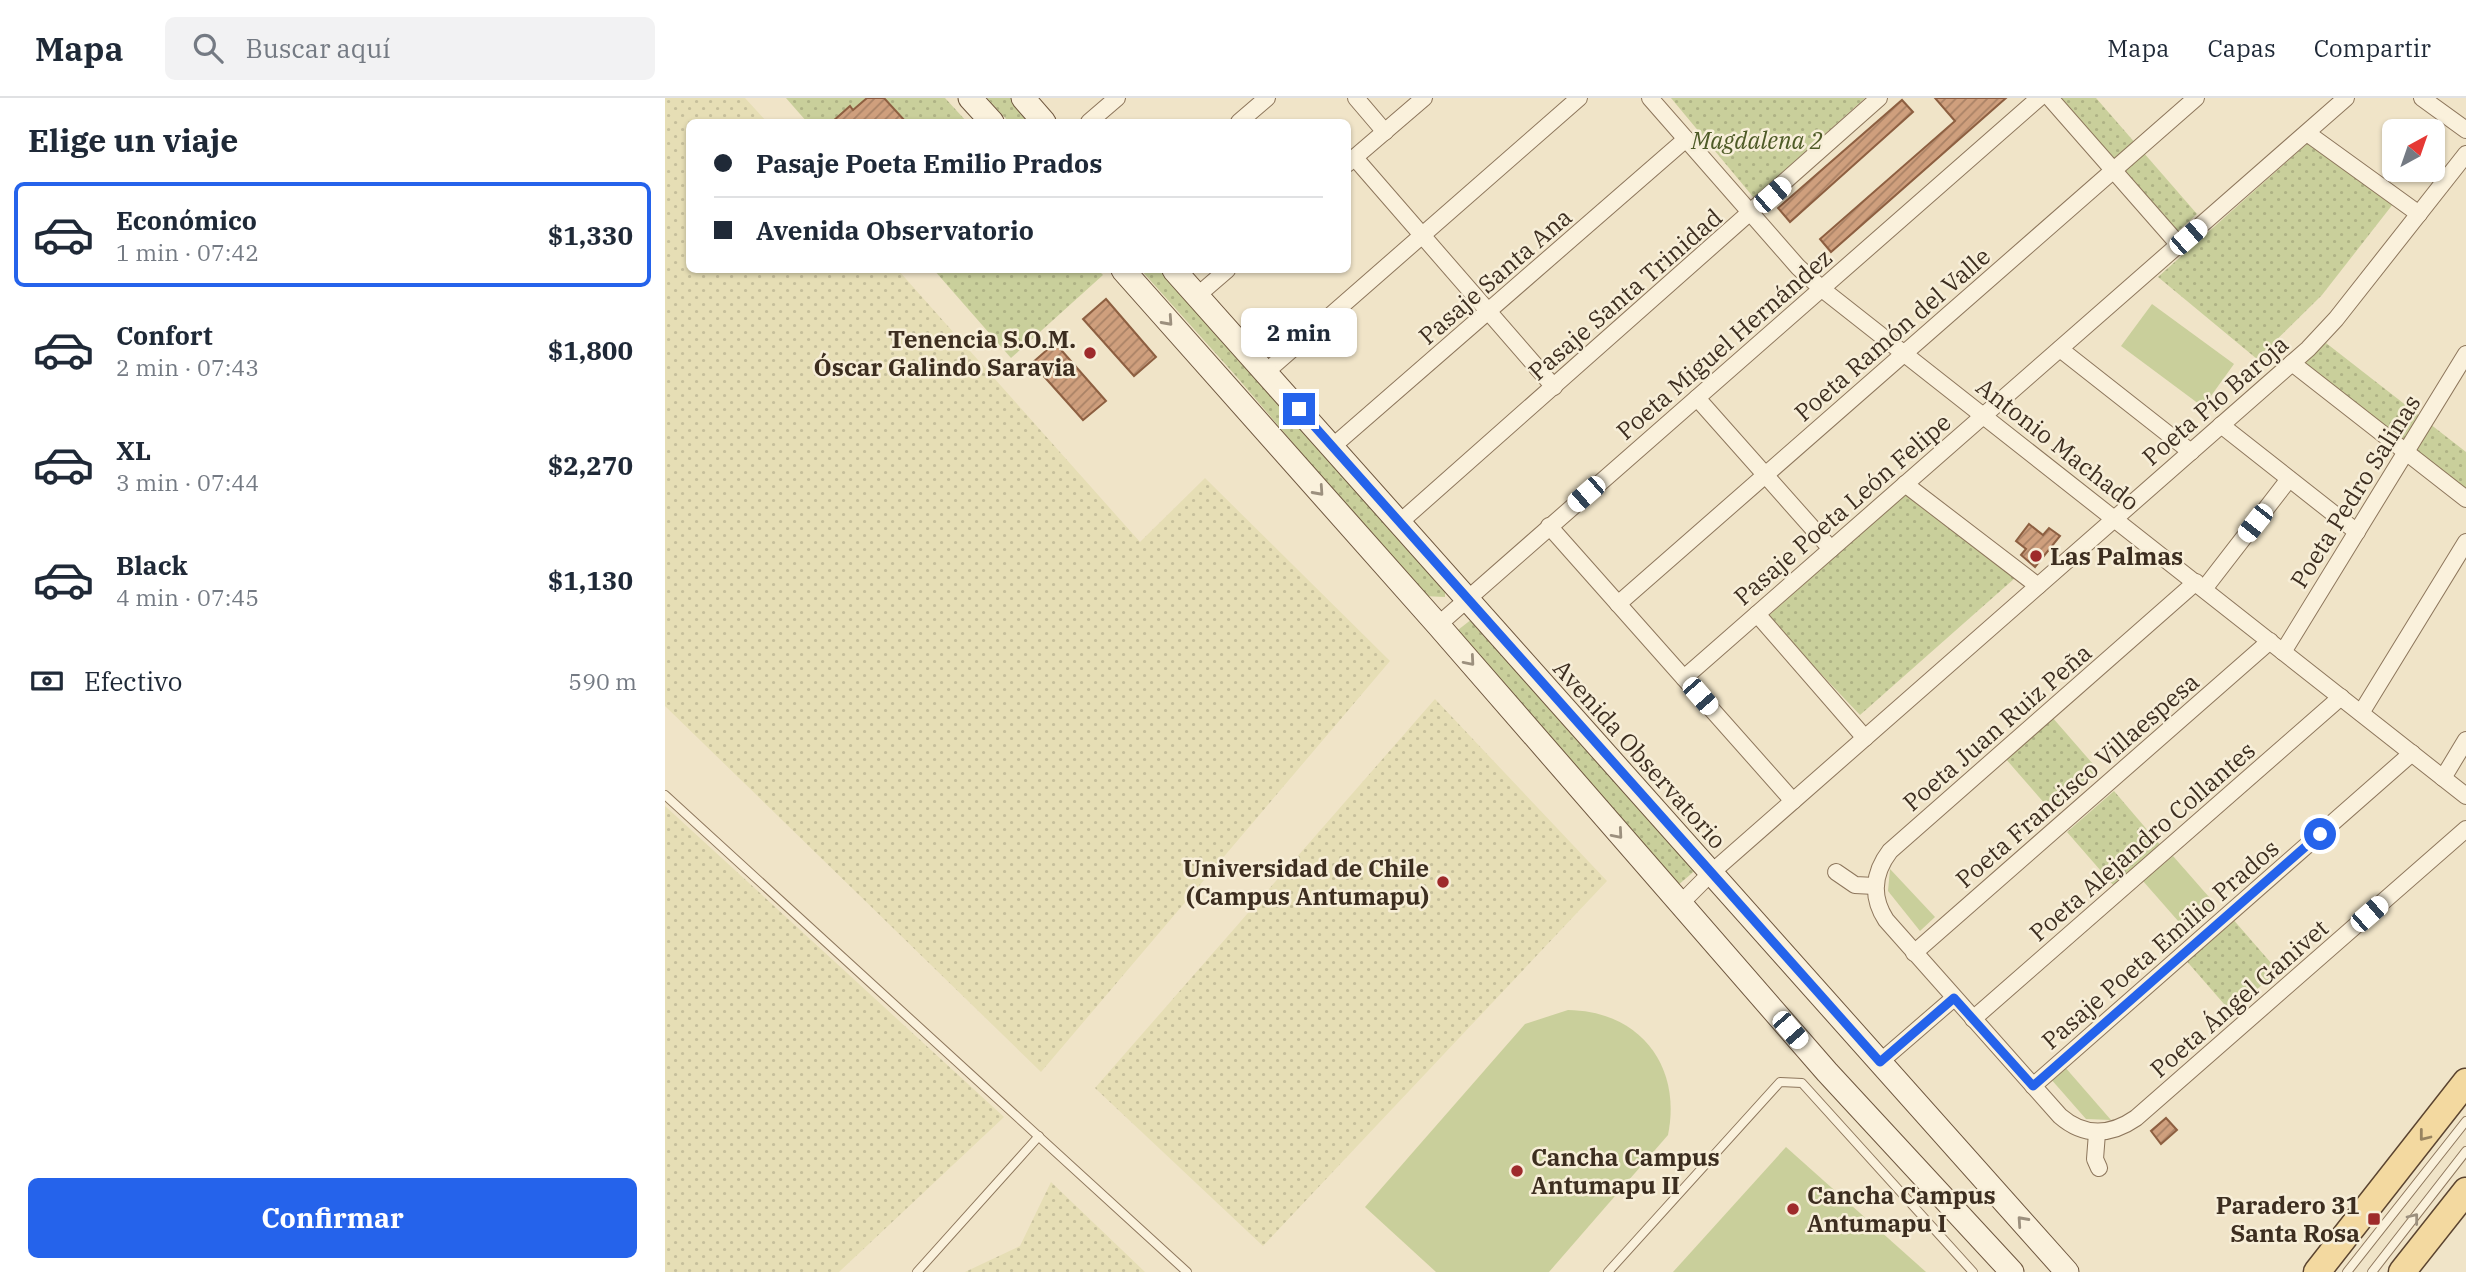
<!DOCTYPE html>
<html lang="es">
<meta charset="utf-8">
<style>
:root{--surface:#fff;--page:#f2f2f3;--text:#1f2937;--muted:#747a83;--line:#e0e1e3;--accent:#2563eb}
body{margin:0;font-family:"IBM Plex Serif",serif;background:var(--page);color:var(--text);height:100vh;display:flex;flex-direction:column;font-size:26px;white-space:nowrap}
*{box-sizing:border-box;margin:0}
p{font-size:23px;color:var(--muted)}
.icon{flex:none;width:38px;height:38px;fill:none;stroke:currentColor;stroke-width:2;stroke-linecap:round;stroke-linejoin:round}
.map{position:relative;flex:1;overflow:hidden}
.panel{display:flex;flex-direction:column;background:var(--surface);width:665px}
.panel>*{flex:none}
.guide{position:absolute;left:21px;top:21px;width:665px;height:154px;border-radius:10px;box-shadow:0 2px 5px #0004;display:grid;align-content:center;height:154px;padding:0 28px;background:var(--surface)}
.needle{width:46px;rotate:40deg}
.tools{position:absolute;left:1717px;top:21px;display:grid;gap:14px}
.tools a{display:grid;place-items:center;width:63px;height:63px;border-radius:10px;background:var(--surface);box-shadow:0 2px 5px #0004;font-size:35px}
.end{position:absolute;width:32px;height:32px;margin:-16px;border:9px solid #2563eb;background:#fff;box-shadow:0 0 0 4px #fff}
.from{border-radius:50%}
.bubble{position:absolute;height:49px;border-radius:10px;background:var(--surface);box-shadow:0 2px 5px #0004;font-size:23px;font-weight:700;line-height:49px;text-align:center}
.car{position:absolute;width:21px;height:42px;margin:-21px -10px;border-radius:9px;box-shadow:0 0 5px 2px #0007;background:linear-gradient(#fff 24%,#345 0 40%,#fff 0 76%,#345 0 86%,#fff 0)}
.guide b{display:flex;align-items:center;gap:24px;height:66px;font-size:26px}
.guide b+b{border-top:2px solid var(--line)}
.guide i{width:18px;height:18px;background:var(--text)}
ul{padding:0;list-style:none}
li{display:flex;align-items:center;gap:21px;height:105px;margin:0 14px 10px;padding:0 14px;border:4px solid transparent;border-radius:10px}
li div{flex:1}
li b{display:block;font-size:26px}
li em{font-style:normal;font-weight:700}
li.on{border-color:var(--accent)}
li>.icon{width:63px;height:63px;stroke-width:1.5}
h2{padding:0 28px;font-size:32px;line-height:84px}
.pay{display:flex;align-items:center;gap:18px;height:77px;padding:0 28px;font-size:26px}
.pay p{margin-inline-start:auto}
.action{display:flex;gap:14px;margin-top:auto;padding:14px 28px}
.action a{flex:1;height:80px;border-radius:10px;background:var(--accent);color:#fff;font-size:28px;font-weight:700;line-height:80px;text-align:center}
header{display:flex;align-items:center;gap:42px;box-sizing:border-box;height:98px;padding:0 35px;background:var(--surface);border-bottom:2px solid var(--line)}
header strong{font-size:33px}
nav{display:flex;gap:38px;margin-inline-start:auto;font-size:24px}
.search{width:490px;height:63px;background:var(--page);display:flex;align-items:center;gap:18px;box-sizing:border-box;padding:0 24px;border-radius:10px;color:var(--muted);font-size:26px}
main{display:flex;flex:1;min-height:0}
.map>svg:first-child{display:block}
</style>
<header>
<strong>Mapa</strong>
<div class="search"><svg class="icon" aria-label="search" viewBox="0 0 24 24"><circle cx="10" cy="10" r="6"/><path d="M15 15l6 6"/></svg>Buscar aquí</div>
<nav><a>Mapa</a><a>Capas</a><a>Compartir</a></nav>
</header>
<main>
<section class="panel">
<h2>Elige un viaje</h2>
<ul>
<li class="on"><svg class="icon" aria-label="car" viewBox="0 0 24 24"><path d="M5 17H2v-5l4-1 3-4h7l3 4 3 1v5h-3M9 17h6M6 11h13"/><circle cx="7" cy="17" r="2"/><circle cx="17" cy="17" r="2"/></svg><div><b>Económico</b><p>1 min · 07:42</p></div><em>$1,330</em></li>
<li><svg class="icon" aria-label="car" viewBox="0 0 24 24"><path d="M5 17H2v-5l4-1 3-4h7l3 4 3 1v5h-3M9 17h6M6 11h13"/><circle cx="7" cy="17" r="2"/><circle cx="17" cy="17" r="2"/></svg><div><b>Confort</b><p>2 min · 07:43</p></div><em>$1,800</em></li>
<li><svg class="icon" aria-label="car" viewBox="0 0 24 24"><path d="M5 17H2v-5l4-1 3-4h7l3 4 3 1v5h-3M9 17h6M6 11h13"/><circle cx="7" cy="17" r="2"/><circle cx="17" cy="17" r="2"/></svg><div><b>XL</b><p>3 min · 07:44</p></div><em>$2,270</em></li>
<li><svg class="icon" aria-label="car" viewBox="0 0 24 24"><path d="M5 17H2v-5l4-1 3-4h7l3 4 3 1v5h-3M9 17h6M6 11h13"/><circle cx="7" cy="17" r="2"/><circle cx="17" cy="17" r="2"/></svg><div><b>Black</b><p>4 min · 07:45</p></div><em>$1,130</em></li>
</ul>
<div class="pay"><svg class="icon" aria-label="cash" viewBox="0 0 24 24"><path d="M3 7h18v10H3z"/><circle cx="12" cy="12" r="2"/></svg>Efectivo<p>590 m</p></div>
<div class="action"><a>Confirmar</a></div>
</section>
<div class="map">
<svg width="1801" height="1174" viewBox="0 0 1801 1174">
<defs>
<pattern id="farmland-dots" width="8" height="8" patternUnits="userSpaceOnUse" patternTransform="scale(1.75)"><rect width="8" height="8" fill="#e6deb5"/><path d="M2 2h.1M6 6h.1" fill="none" stroke="#c6bf9b" stroke-width="1.8" stroke-linecap="round"/></pattern>
<pattern id="park-dots" width="8" height="8" patternUnits="userSpaceOnUse" patternTransform="scale(1.75)"><rect width="8" height="8" fill="#c9cf9b"/><path d="M2 2h.1M6 6h.1" fill="none" stroke="#aeb285" stroke-width="1.8" stroke-linecap="round"/></pattern>
<pattern id="building-hatch" width="6" height="6" patternUnits="userSpaceOnUse" patternTransform="scale(1.75)"><rect width="6" height="6" fill="#cf9f7d"/><path d="M-1 1l2-2M0 6l6-6M5 7l2-2" fill="none" stroke="#a98266"/></pattern>
</defs>
<rect width="100%" height="100%" fill="#f0e4c8"/>
<g fill="url(#farmland-dots)">
<path d="M0,0H80L102,24H24V172H233L475,444L540,380L725,563L376,974L0,608Z"/>
<path d="M770,601L942,783L598,1148L430,990Z"/>
<path d="M0,708L339,1019L174,1174H0Z"/>
<path d="M386,1084L480,1174H300L355,1148Z"/>
</g>
<g fill="#c9cf9b">
<path d="M1487,206L1569,266L1538,309L1456,248Z"/>
<path d="M1508,758L1551,807L1521,832L1478,783Z"/>
<path d="M1225,771L1270,819L1255,833L1223,793Z"/>
<path d="M903,912C975,913 1017,968 1003,1037L884,1174H771L700,1109L860,926Z"/>
<path d="M1399,968L1446,1022L1421,1021L1385,980Z"/>
<path d="M1121,1049L1261,1174H1008Z"/>
</g>
<g fill="url(#park-dots)">
<path d="M121,0H280L302,24H142Z"/>
<path d="M322,0H347L369,24H344Z"/>
<path d="M1006,0H1200L1089,100Z"/>
<path d="M1396,0H1431L1532,116L1512,134Z"/>
<path d="M1644,44L1728,106L1657,197L1592,261L1493,179Z"/>
<path d="M269,172H433L438,177L346,260Z"/>
<path d="M476,172H498L780,492V499L758,498L571,278Z"/>
<path d="M1661,245L1801,354V391L1639,264Z"/>
<path d="M1242,395L1350,480L1195,617L1102,519Z"/>
<path d="M807,521L1033,770L1005,794L784,539Z"/>
<path d="M1387,619L1434,673L1387,714L1340,660Z"/>
<path d="M1449,693L1496,748L1449,788L1402,734Z"/>
<path d="M1566,819L1613,873L1566,914L1519,860Z"/>
</g>
<g fill="url(#building-hatch)" stroke="#8d5f41" stroke-width="2">
<path d="M202,0H219L241,24H167L185,8L188,12Z"/>
<path d="M1270,0H1341L1166,154L1155,141L1290,23Z"/>
<path d="M1237,2L1248,14L1125,124L1113,110Z"/>
<path d="M441,201L491,259L469,278L418,221Z"/>
<path d="M390,245L441,303L418,322L367,265Z"/>
<path d="M1364,426L1378,437L1384,430L1395,438L1370,469L1356,457L1361,451L1351,443Z"/>
<path d="M1501,1020L1512,1032L1496,1046L1486,1033Z"/>
</g>
<g fill="none" stroke-linecap="round" stroke-linejoin="round">
<defs>
<g id="service">
<path d="M0,697L522,1174"/>
<path d="M252,1174L374,1038"/>
<path d="M943,1174L1115,984L1137,985L1308,1174"/>
<path d="M1682,1174L1801,1023"/>
<path d="M1707,1174L1801,1053"/>
</g>
<g id="minor">
<path d="M691,0L720,34"/>
<path d="M985,0L1133,169L1157,191L1801,698"/>
<path d="M1385,0L1514,147"/>
<path d="M1757,0L1801,32"/>
<path d="M424,24L452,0"/>
<path d="M574,24L602,0"/>
<path d="M1642,35L1754,116"/>
<path d="M690,60L889,289"/>
<path d="M682,66L759,0"/>
<path d="M533,197L562,172"/>
<path d="M1395,251L1526,354"/>
<path d="M1627,265L1801,401"/>
<path d="M601,274L914,0"/>
<path d="M1032,300L1166,451"/>
<path d="M1556,327L1692,434"/>
<path d="M667,349L1021,41"/>
<path d="M1240,386L1373,488"/>
<path d="M734,425L1214,0"/>
<path d="M884,428L1128,703"/>
<path d="M1531,484L1225,753C1208,775 1206,799 1221,822L1395,1018C1419,1039 1445,1038 1471,1020L1801,731"/>
<path d="M1539,491L1624,381"/>
<path d="M953,506L1531,0"/>
<path d="M1092,516L1200,640"/>
<path d="M773,527L1374,0"/>
<path d="M1618,554L1801,256"/>
<path d="M1019,580L1681,0"/>
<path d="M1696,615L1801,444"/>
<path d="M1778,680L1801,642"/>
<path d="M1171,774L1190,787L1210,788"/>
<path d="M1015,806L1046,775L1643,251L1671,221L1801,56"/>
<path d="M1249,855L1605,543"/>
<path d="M1308,921L1676,599"/>
<path d="M1215,964L1289,900"/>
<path d="M1368,988L1747,655"/>
<path d="M1432,1035L1430,1061L1434,1070"/>
</g>
<g id="secondary">
<path d="M305,0L327,24"/>
<path d="M358,0L379,24"/>
<path d="M458,172L773,527L1162,974L1347,1174"/>
<path d="M509,172L1402,1174"/>
</g>
<g id="primary">
<path d="M1652,1174L1801,984"/>
<path d="M1737,1174L1801,1093"/>
</g>
</defs>
<use href="#service" stroke="#8d765c" stroke-width="10"/>
<use href="#minor" stroke="#8d765c" stroke-width="18"/>
<use href="#secondary" stroke="#6f573f" stroke-width="25"/>
<use href="#primary" stroke="#5b4430" stroke-width="29"/>
<use href="#service" stroke="#faf1dc" stroke-width="8"/>
<use href="#minor" stroke="#faf1dc" stroke-width="16"/>
<use href="#secondary" stroke="#faf1dc" stroke-width="23"/>
<use href="#primary" stroke="#f3d9a0" stroke-width="26"/>
</g>
<defs><path id="oneway-chevron" d="M-2-3.5L2.5 0L-2 3.5" fill="none" stroke-width="1.6" stroke-linecap="round" stroke-linejoin="round" transform="scale(1.75)"/></defs>
<g stroke="#9c907e">
<use href="#oneway-chevron" transform="translate(503 223) rotate(48)"/>
<use href="#oneway-chevron" transform="translate(654 393) rotate(48)"/>
<use href="#oneway-chevron" transform="translate(805 563) rotate(49)"/>
<use href="#oneway-chevron" transform="translate(953 736) rotate(49)"/>
<use href="#oneway-chevron" transform="translate(1749 1120) rotate(-52)"/>
<use href="#oneway-chevron" transform="translate(1357 1123) rotate(-132)"/>
</g>
<use stroke="#988460" href="#oneway-chevron" transform="translate(1759 1038) rotate(128)"/>
<g fill="none" stroke-linecap="round" stroke-linejoin="round">
<path stroke="#2563eb" stroke-width="9" d="M634,311L1215,964L1289,900L1368,988L1655,736"/>
</g>
<g fill="#9e2a2b" stroke="#f7eed8" stroke-width="2.5">
<circle cx="425" cy="255" r="7"/>
<circle cx="1371" cy="458" r="7"/>
<circle cx="778" cy="784" r="7"/>
<circle cx="852" cy="1073" r="7"/>
<circle cx="1128" cy="1111" r="7"/>
<rect x="1702" y="1114" width="14" height="14" rx="3.5"/>
</g>
<g text-anchor="middle" dominant-baseline="central" stroke-width="5" stroke-linejoin="round" paint-order="stroke">
<g font-size="24" font-style="italic" fill="#4d5a26" stroke="#f7eed8">
<text x="1092" y="42">Magdalena 2</text>
</g>
<g font-size="24" fill="#3d2e20" stroke="#f7eed8">
<text transform="translate(830 178) rotate(-41)">Pasaje Santa Ana</text>
<text transform="translate(960 196) rotate(-41)">Pasaje Santa Trinidad</text>
<text transform="translate(1227 236) rotate(-41)">Poeta Ramón del Valle</text>
<text transform="translate(1059 246) rotate(-41)">Poeta Miguel Hernández</text>
<text transform="translate(1550 302) rotate(-41)">Poeta Pío Baroja</text>
<text transform="translate(1393 346) rotate(38)">Antonio Machado</text>
<text transform="translate(1690 393) rotate(-58)">Poeta Pedro Salinas</text>
<text transform="translate(1177 411) rotate(-41)">Pasaje Poeta León Felipe</text>
<text transform="translate(1332 629) rotate(-41)">Poeta Juan Ruiz Peña</text>
<text transform="translate(975 656) rotate(48)">Avenida Observatorio</text>
<text transform="translate(1412 682) rotate(-41)">Poeta Francisco Villaespesa</text>
<text transform="translate(1477 743) rotate(-41)">Poeta Alejandro Collantes</text>
<text transform="translate(1495 846) rotate(-41)">Pasaje Poeta Emilio Prados</text>
<text transform="translate(1574 900) rotate(-41)">Poeta Ángel Ganivet</text>
</g>
<g font-size="24" font-weight="bold" fill="#3d2e20" stroke="#f7eed8" text-anchor="end">
<text x="411" y="241">Tenencia S.O.M.<tspan x="411" dy="28">Óscar Galindo Saravia</tspan></text>
<text x="1385" y="458" text-anchor="start">Las Palmas</text>
<text x="764" y="770">Universidad de Chile<tspan x="764" dy="28">(Campus Antumapu)</tspan></text>
<text x="866" y="1059" text-anchor="start">Cancha Campus<tspan x="866" dy="28">Antumapu II</tspan></text>
<text x="1142" y="1097" text-anchor="start">Cancha Campus<tspan x="1142" dy="28">Antumapu I</tspan></text>
<text x="1695" y="1107">Paradero 31<tspan x="1695" dy="28">Santa Rosa</tspan></text>
</g>
</g>
</svg>
<div class="tools">
<a><svg class="needle" viewBox="-14 -14 28 28"><path d="M0-13l5 13h-10z" fill="#e53935"/><path d="M0 13l5-13h-10z" fill="#747a83"/></svg></a>
</div>
<i class="end from" style="left:1655px;top:736px"></i>
<i class="end" style="left:634px;top:311px"></i>
<div class="bubble" style="left:576px;top:210px;width:116px">2 min</div>
<i class="car" style="left:1107px;top:97px;rotate:49deg"></i>
<i class="car" style="left:1523px;top:139px;rotate:49deg"></i>
<i class="car" style="left:921px;top:396px;rotate:229deg"></i>
<i class="car" style="left:1590px;top:425px;rotate:218deg"></i>
<i class="car" style="left:1035px;top:598px;rotate:139deg"></i>
<i class="car" style="left:1704px;top:816px;rotate:49deg"></i>
<i class="car" style="left:1125px;top:932px;rotate:139deg"></i>
<div class="guide">
<b><i class="from"></i>Pasaje Poeta Emilio Prados</b>
<b><i></i>Avenida Observatorio</b>
</div>
</div>
</main>
